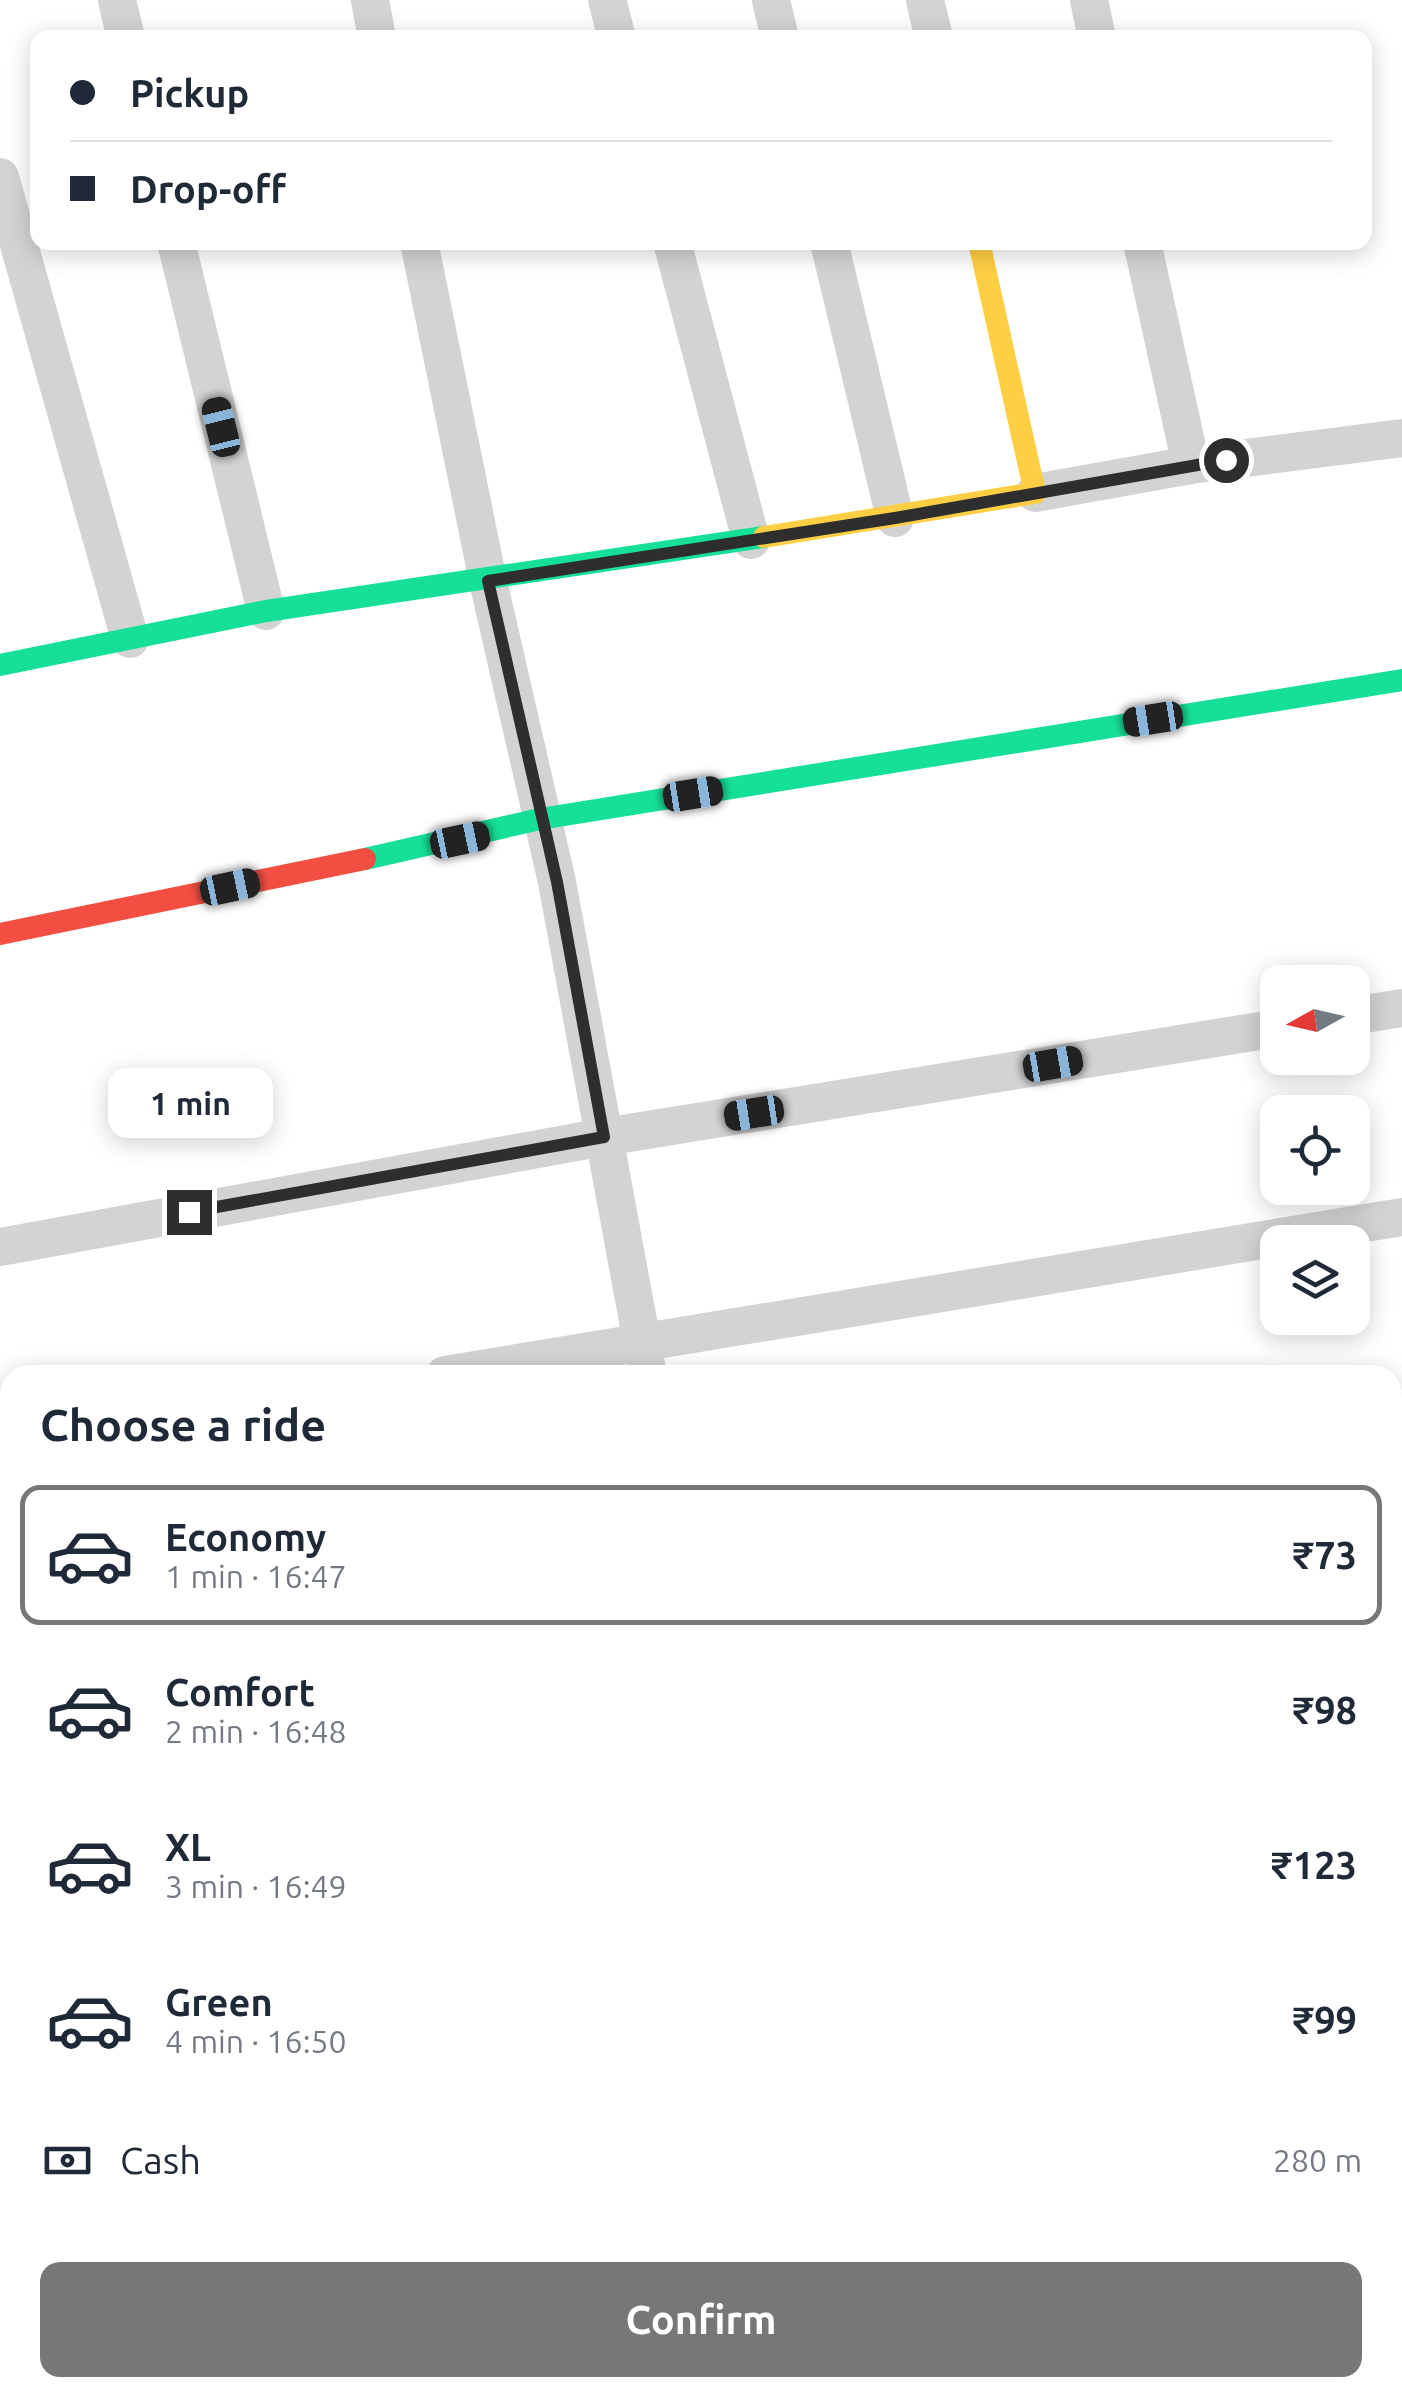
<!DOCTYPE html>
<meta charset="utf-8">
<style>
:root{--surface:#fff;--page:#f6f6f7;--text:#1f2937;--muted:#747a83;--line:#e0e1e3;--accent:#777}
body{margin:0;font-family:Ubuntu,sans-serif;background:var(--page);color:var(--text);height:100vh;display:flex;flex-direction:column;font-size:38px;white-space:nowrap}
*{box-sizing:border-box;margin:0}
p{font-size:32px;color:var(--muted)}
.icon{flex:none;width:55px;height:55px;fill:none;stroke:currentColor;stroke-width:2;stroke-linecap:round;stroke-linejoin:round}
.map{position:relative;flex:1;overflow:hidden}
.panel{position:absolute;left:0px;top:1365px;width:1402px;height:1032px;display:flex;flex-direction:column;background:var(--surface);border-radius:30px 30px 0 0;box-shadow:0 5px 25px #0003}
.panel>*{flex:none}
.guide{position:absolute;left:30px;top:30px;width:1342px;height:220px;border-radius:20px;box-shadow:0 5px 25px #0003;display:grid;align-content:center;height:220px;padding:0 40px;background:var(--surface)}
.needle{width:65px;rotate:262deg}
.controls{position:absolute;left:1260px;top:965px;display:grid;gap:20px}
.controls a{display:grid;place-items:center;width:110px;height:110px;border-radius:20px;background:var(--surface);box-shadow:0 5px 25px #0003;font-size:50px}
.end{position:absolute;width:45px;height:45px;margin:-22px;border:12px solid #2e2e2e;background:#fff;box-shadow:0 0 0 5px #fff}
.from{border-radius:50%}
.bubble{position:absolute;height:70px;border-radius:20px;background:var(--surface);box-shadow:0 5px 25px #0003;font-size:32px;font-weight:700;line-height:70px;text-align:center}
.car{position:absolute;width:30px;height:60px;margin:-30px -15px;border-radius:12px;box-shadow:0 0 8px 2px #0007;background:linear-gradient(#222 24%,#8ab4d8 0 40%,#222 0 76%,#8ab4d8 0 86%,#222 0)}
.guide b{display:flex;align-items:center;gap:35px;height:95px;font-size:38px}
.guide b+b{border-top:2px solid var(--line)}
.guide i{width:25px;height:25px;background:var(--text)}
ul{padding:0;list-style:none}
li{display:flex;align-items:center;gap:30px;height:140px;margin:0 20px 15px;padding:0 20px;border:5px solid transparent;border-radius:20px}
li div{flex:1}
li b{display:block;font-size:38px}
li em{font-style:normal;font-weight:700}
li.on{border-color:var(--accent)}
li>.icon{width:90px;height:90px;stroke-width:1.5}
h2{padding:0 40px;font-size:45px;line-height:120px}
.pay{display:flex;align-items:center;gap:25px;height:110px;padding:0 40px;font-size:38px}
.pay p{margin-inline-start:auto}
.cta{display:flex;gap:20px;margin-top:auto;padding:20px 40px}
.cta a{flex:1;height:115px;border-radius:20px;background:var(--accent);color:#fff;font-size:40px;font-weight:700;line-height:115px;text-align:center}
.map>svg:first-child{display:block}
</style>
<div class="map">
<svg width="1402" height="2397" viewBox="0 0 1402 2397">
<rect width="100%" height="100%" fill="#fff"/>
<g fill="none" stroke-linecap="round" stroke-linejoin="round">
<g stroke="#d3d3d3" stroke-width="38">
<path d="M117,0L126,38"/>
<path d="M370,0L377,38"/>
<path d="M607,0L617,38"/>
<path d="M771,0L780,38"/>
<path d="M925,0L934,38"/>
<path d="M1089,0L1097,38"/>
<path d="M0,177L130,639"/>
<path d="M176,242L266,611"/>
<path d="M419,242L488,581L557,882L648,1375"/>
<path d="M672,242L751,540"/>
<path d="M829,242L895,518"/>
<path d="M1191,465L1402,438"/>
<path d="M1035,493L1191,465L1142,242"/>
<path d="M1352,1016L1402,1008"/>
<path d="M0,1247L604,1137L1278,1028"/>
<path d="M445,1375L1402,1217"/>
<path d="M0,1451L10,1449"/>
<path d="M1392,1673L1402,1672"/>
<path d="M1392,1881L1402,1880"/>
<path d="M1392,2082L1402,2081"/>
<path d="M0,2215L10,2212"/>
<path d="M1392,2301L1402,2300"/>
<path d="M832,2388L833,2397"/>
<path d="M732,2397L775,2388"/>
</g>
<g stroke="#16e098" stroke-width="22">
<path d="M0,665L266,611L764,537"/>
<path d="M365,859L540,819L1402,680"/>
</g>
<path stroke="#ffcf43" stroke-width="22" d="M764,537L1035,493L979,242"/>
<path stroke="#f24e42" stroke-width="22" d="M0,934L365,859"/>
</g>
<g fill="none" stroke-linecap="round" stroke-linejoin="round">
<path stroke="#2e2e2e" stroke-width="12" d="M189,1212L604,1137L557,882L488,581L895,518L1226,460"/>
</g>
</svg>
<div class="controls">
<a><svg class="needle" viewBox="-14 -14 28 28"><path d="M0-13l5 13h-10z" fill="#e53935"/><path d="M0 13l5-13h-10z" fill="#747a83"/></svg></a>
<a><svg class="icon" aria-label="locate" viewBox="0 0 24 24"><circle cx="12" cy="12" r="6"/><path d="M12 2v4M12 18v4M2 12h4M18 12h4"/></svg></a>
<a><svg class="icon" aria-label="layers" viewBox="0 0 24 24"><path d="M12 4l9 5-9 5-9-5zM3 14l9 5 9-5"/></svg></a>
</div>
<i class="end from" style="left:1226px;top:460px"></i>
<i class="end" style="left:189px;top:1212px"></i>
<div class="bubble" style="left:108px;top:1068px;width:165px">1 min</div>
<i class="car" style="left:221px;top:427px;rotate:346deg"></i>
<i class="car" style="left:1153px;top:719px;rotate:261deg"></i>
<i class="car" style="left:693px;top:794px;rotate:81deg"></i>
<i class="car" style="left:460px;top:840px;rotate:78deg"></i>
<i class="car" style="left:230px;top:887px;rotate:78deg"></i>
<i class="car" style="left:1053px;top:1064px;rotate:80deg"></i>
<i class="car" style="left:754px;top:1113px;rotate:261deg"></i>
<div class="guide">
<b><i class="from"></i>Pickup</b>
<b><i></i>Drop-off</b>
</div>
<section class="panel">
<h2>Choose a ride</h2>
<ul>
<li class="on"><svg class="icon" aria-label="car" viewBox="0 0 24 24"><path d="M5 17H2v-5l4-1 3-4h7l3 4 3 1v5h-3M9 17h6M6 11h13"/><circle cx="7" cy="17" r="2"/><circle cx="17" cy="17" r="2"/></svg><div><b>Economy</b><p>1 min · 16:47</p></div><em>₹73</em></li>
<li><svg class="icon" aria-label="car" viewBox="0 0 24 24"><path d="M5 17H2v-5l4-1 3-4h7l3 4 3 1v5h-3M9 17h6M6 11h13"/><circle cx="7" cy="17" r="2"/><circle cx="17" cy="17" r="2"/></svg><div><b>Comfort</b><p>2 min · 16:48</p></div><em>₹98</em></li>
<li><svg class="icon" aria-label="car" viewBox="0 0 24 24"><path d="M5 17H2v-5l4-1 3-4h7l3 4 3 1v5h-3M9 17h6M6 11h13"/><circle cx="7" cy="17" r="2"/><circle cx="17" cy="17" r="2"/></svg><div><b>XL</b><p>3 min · 16:49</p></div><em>₹123</em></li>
<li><svg class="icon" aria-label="car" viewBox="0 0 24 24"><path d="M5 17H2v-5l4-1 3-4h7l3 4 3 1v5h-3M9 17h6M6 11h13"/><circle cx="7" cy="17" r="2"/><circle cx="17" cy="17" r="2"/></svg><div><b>Green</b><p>4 min · 16:50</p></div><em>₹99</em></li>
</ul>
<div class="pay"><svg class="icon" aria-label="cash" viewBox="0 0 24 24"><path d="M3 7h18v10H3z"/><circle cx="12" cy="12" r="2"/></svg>Cash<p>280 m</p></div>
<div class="cta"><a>Confirm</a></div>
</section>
</div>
